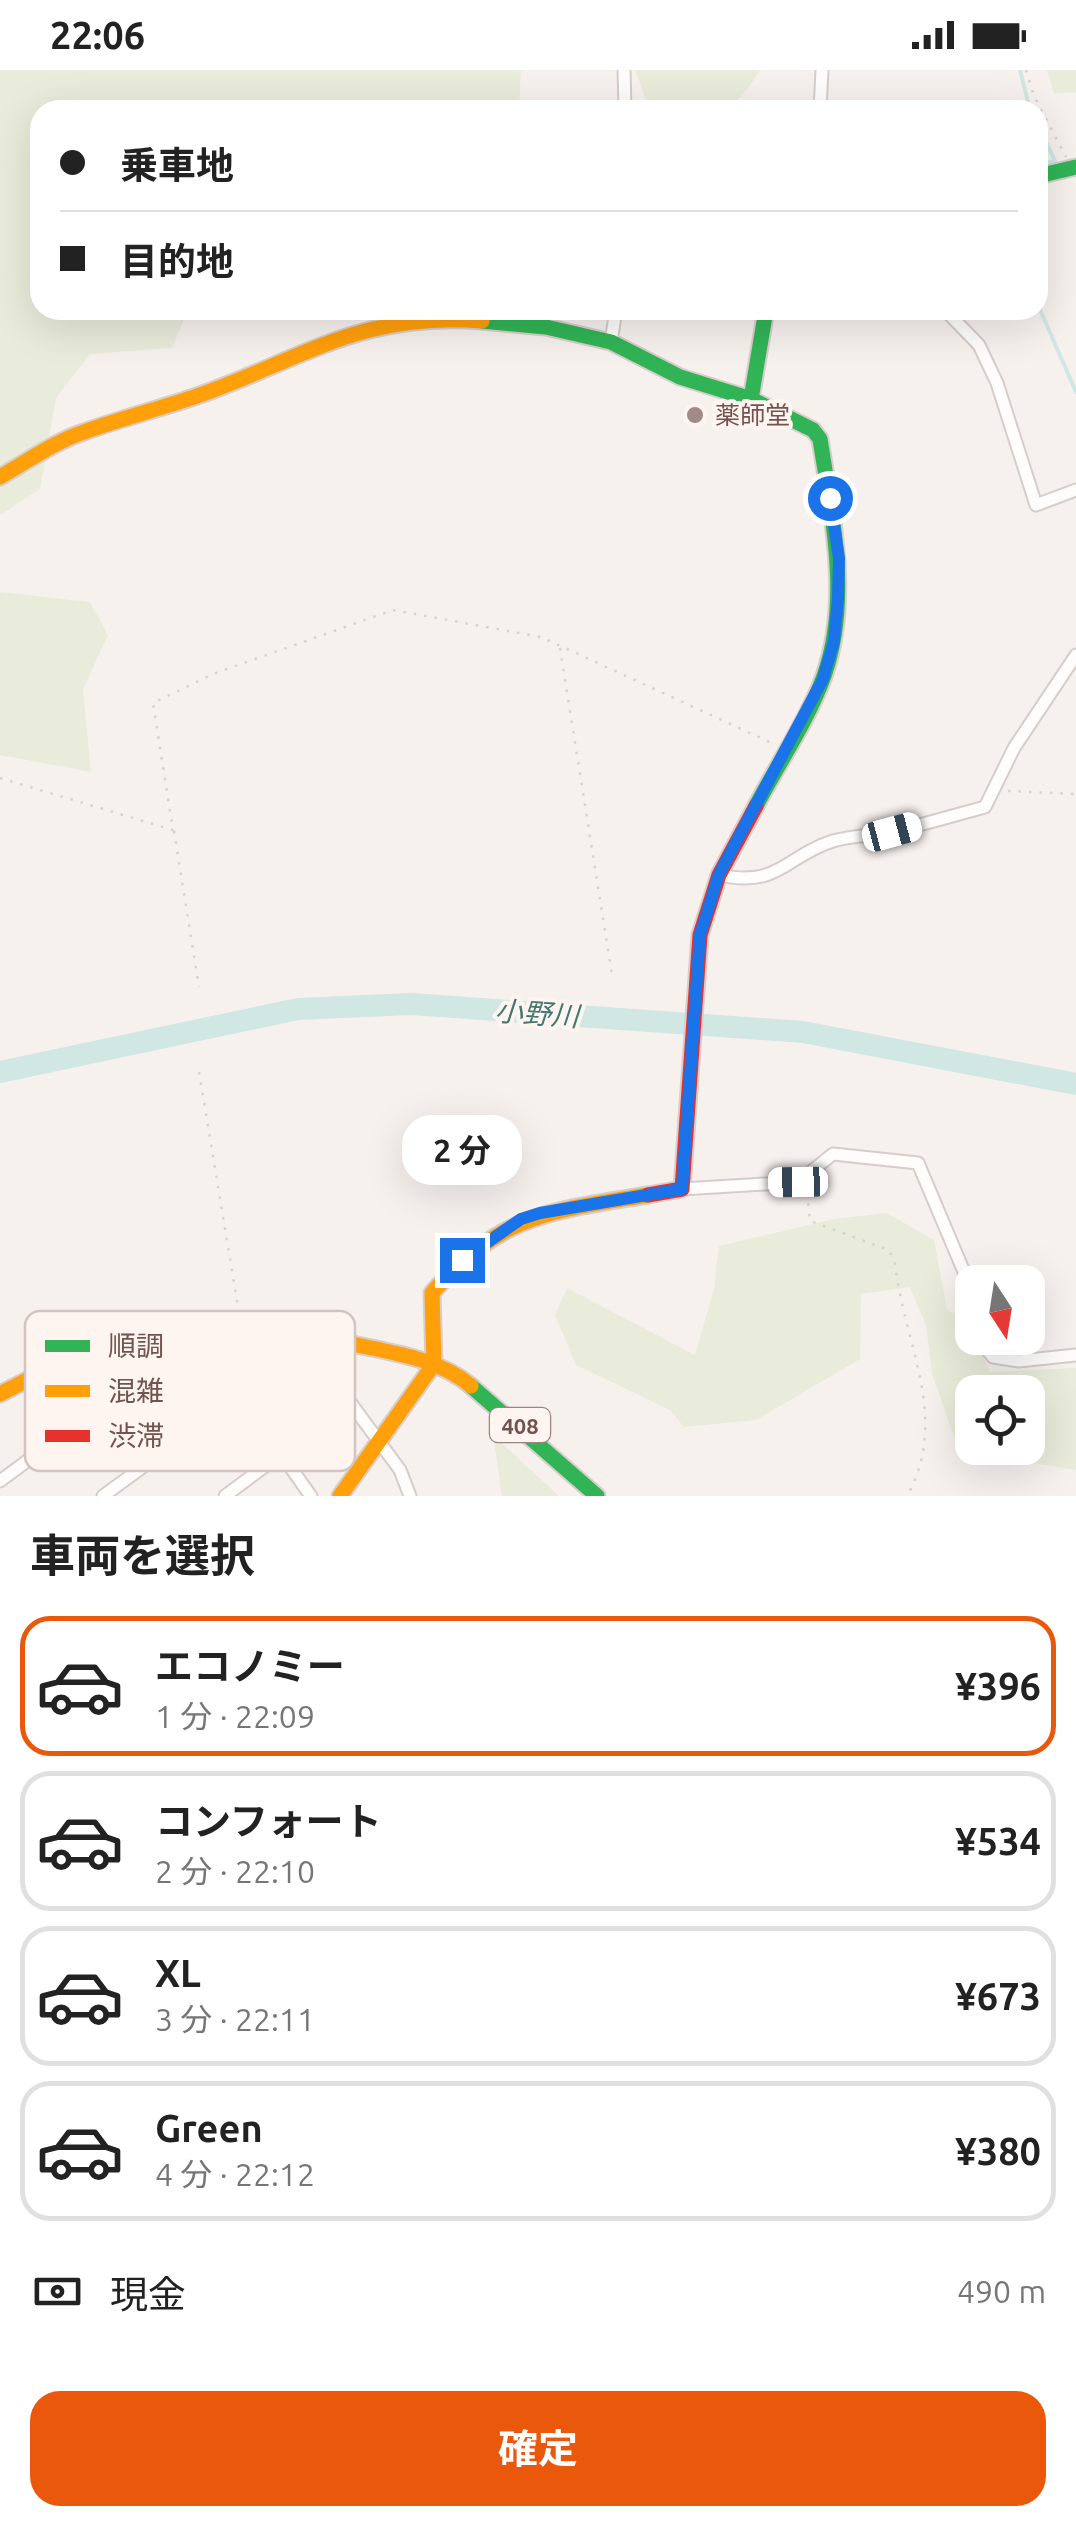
<!DOCTYPE html>
<html lang="ja">
<meta charset="utf-8">
<style>
:root{--surface:#fff;--page:#f6f6f6;--text:#222;--muted:#767676;--line:#e0e0e0;--accent:#ea580c}
body{margin:0;font-family:Ubuntu,"Noto Sans JP",sans-serif;background:var(--page);color:var(--text);height:100vh;display:flex;flex-direction:column;font-size:38px;white-space:nowrap}
*{box-sizing:border-box;margin:0}
p{font-size:32px;color:var(--muted)}
.icon{flex:none;width:55px;height:55px;fill:none;stroke:currentColor;stroke-width:2;stroke-linecap:round;stroke-linejoin:round}
.map{position:relative;height:1426px;overflow:hidden}
.side{display:flex;flex-direction:column;background:var(--surface);flex:1}
.side>*{flex:none}
.banner{position:absolute;left:30px;top:30px;width:1018px;height:220px;border-radius:30px;box-shadow:0 10px 40px #0002;display:grid;align-content:center;height:220px;padding:0 30px;background:var(--surface)}
.needle{width:65px;rotate:168deg}
.buttons{position:absolute;left:955px;top:1195px;display:grid;gap:20px}
.buttons a{display:grid;place-items:center;width:90px;height:90px;border-radius:20px;background:var(--surface);box-shadow:0 10px 40px #0002;font-size:50px}
.end{position:absolute;width:45px;height:45px;margin:-22px;border:12px solid #1a73e8;background:#fff;box-shadow:0 0 0 5px #fff}
.from{border-radius:50%}
.bubble{position:absolute;height:70px;border-radius:30px;background:var(--surface);box-shadow:0 10px 40px #0002;font-size:32px;font-weight:700;line-height:70px;text-align:center}
.car{position:absolute;width:30px;height:60px;margin:-30px -15px;border-radius:12px;box-shadow:0 0 8px 2px #0007;background:linear-gradient(#fff 24%,#345 0 40%,#fff 0 76%,#345 0 86%,#fff 0)}
.banner b{display:flex;align-items:center;gap:35px;height:95px;font-size:38px}
.banner b+b{border-top:2px solid var(--line)}
.banner i{width:25px;height:25px;background:var(--text)}
ul{padding:0;list-style:none}
li{display:flex;align-items:center;gap:30px;height:140px;margin:0 20px 15px;padding:0 10px;border:5px solid var(--line);border-radius:30px}
li div{flex:1}
li b{display:block;font-size:38px}
li em{font-style:normal;font-weight:700}
li.selected{border-color:var(--accent)}
li>.icon{width:90px;height:90px;stroke-width:1.5}
h2{padding:0 30px;font-size:45px;line-height:120px}
.pay{display:flex;align-items:center;gap:25px;height:110px;padding:0 30px;font-size:38px}
.pay p{margin-inline-start:auto}
.action{display:flex;gap:20px;margin-top:auto;padding:20px 30px}
.action a{flex:1;height:115px;border-radius:30px;background:var(--accent);color:#fff;font-size:40px;font-weight:700;line-height:115px;text-align:center}
.status{display:flex;justify-content:space-between;align-items:center;height:70px;padding:0 50px;background:var(--surface);direction:ltr}
.status svg{height:28px;fill:currentColor}
.map>svg:first-child{display:block}
</style>
<div class="status"><b>22:06</b><svg viewBox="0 0 49 12"><path d="M0 12V9h3v3zM5 12V6h3v6zM10 12V3h3v9zM15 12V0h3v12zM26 1h20v11H26zM47 4h2v5h-2z"/></svg></div>
<div class="map">
<svg width="1076" height="1426" viewBox="0 0 1076 1426">
<rect width="100%" height="100%" fill="#f7f1ee"/>
<g fill="#e9ecda" fill-rule="evenodd">
<path d="M0,0H521L519,40H40V240H188L172,278L90,284L56,328L40,419L0,445Z"/>
<path d="M635,0H760C727,56 710,40 650,40Z"/>
<path d="M1047,0H1076V23H1054Z"/>
<path d="M0,522L90,532L108,565L83,619L91,702L0,685Z"/>
<path d="M887,1143L934,1170L947,1240L964,1247L990,1302L1076,1298V1400L959,1381L932,1304L926,1255L910,1217L861,1224L860,1289L756,1350L684,1357L670,1340L576,1295L555,1245L567,1218L695,1285L714,1219L719,1176L834,1149ZM972,1322H1028V1378H972Z"/>
<path d="M493,1365L559,1426H502Z"/>
</g>
<g fill="none" stroke-linecap="round" stroke-linejoin="round">
<g stroke="#d0e7e4" stroke-width="4">
<path d="M1020,0L1030,40"/>
<path d="M1038,55L1055,91L1038,94"/>
<path d="M1038,235L1076,322"/>
</g>
<path stroke="#d0e7e4" stroke-width="22" d="M0,1002L298,939L411,934L803,962L1076,1014"/>
<defs>
<g id="street">
<path d="M624,0L625,40"/>
<path d="M820,40L822,0"/>
<path d="M945,240L979,275L997,313L1036,435L1076,420"/>
<path d="M611,272L616,240"/>
<path d="M719,805C780,818 785,786 833,771C853,765 875,766 895,761C925,754 955,745 985,737L1014,678L1076,585"/>
<path d="M682,1119L798,1112L833,1084L918,1093L967,1209L972,1242"/>
<path d="M314,1265L316,1286L400,1400L410,1426"/>
<path d="M977,1268L993,1287L1019,1291L1076,1285"/>
<path d="M0,1411L147,1302C161,1295 175,1287 192,1290C227,1296 288,1396 311,1426"/>
<path d="M103,1426L237,1328"/>
<path d="M225,1426L280,1385"/>
</g>
<g id="fast">
<path d="M1038,106L1076,97"/>
<path d="M482,251L546,257L611,272L680,307L751,329L813,360L820,369C832,447 851,529 824,606C808,650 778,694 756,736"/>
<path d="M751,329L766,240"/>
<path d="M471,1316L597,1426"/>
</g>
<g id="slow">
<path d="M0,407C26,392 53,373 81,363C119,349 159,339 197,326C302,289 364,241 482,251"/>
<path d="M0,1324C148,1247 194,1239 357,1275C395,1283 441,1290 471,1316"/>
<path d="M340,1426L434,1294L432,1223C500,1144 550,1141 648,1125"/>
</g>
<path id="jam" d="M648,1125L682,1119L700,865L719,805L756,736"/>
</defs>
<use href="#street" stroke="#d6cdca" stroke-width="15"/>
<use href="#fast" stroke="#d7cdca" stroke-width="19"/>
<use href="#slow" stroke="#d7cdca" stroke-width="19"/>
<use href="#jam" stroke="#d7cdca" stroke-width="19"/>
<g stroke="#d9d0d0" stroke-width="2.5" stroke-dasharray="2.5 8" stroke-linecap="butt">
<path d="M1026,0L1034,26L1066,87"/>
<path d="M560,578L612,905"/>
<path d="M0,708L173,760L153,633L213,604L393,540L541,567L774,674"/>
<path d="M1008,721L1076,724"/>
<path d="M174,761L199,917"/>
<path d="M199,1002L238,1237"/>
<path d="M807,1123L810,1151L889,1180L895,1194C905,1277 950,1349 907,1426"/>
</g>
<use href="#street" stroke="#fefdfc" stroke-width="11"/>
<use href="#fast" stroke="#30b455" stroke-width="15"/>
<use href="#slow" stroke="#ff9f0a" stroke-width="15"/>
<use href="#jam" stroke="#e5322d" stroke-width="15"/>
</g>
<g fill="none" stroke-linecap="round" stroke-linejoin="round">
<path stroke="#1a73e8" stroke-width="12" d="M462,1190L521,1149L540,1143L682,1119L700,865L719,804L823,609L834,571L838,529L839,488L830,428"/>
</g>
<circle fill="#a18a87" stroke="#fef5f0" stroke-width="4" cx="695" cy="345" r="10"/>
<g text-anchor="middle" dominant-baseline="central" stroke-width="8" stroke-linejoin="round" paint-order="stroke">
<rect fill="#fef5f0" stroke="#9d847f" stroke-width="2.5" x="490" y="1338" width="60" height="34" rx="8"/>
<g font-size="22" font-weight="bold" fill="#73534f">
<text x="520" y="1355">408</text>
</g>
<g font-size="25" fill="#73534f" stroke="#fef5f0" text-anchor="start">
<text x="715" y="345">薬師堂</text>
</g>
<g font-size="28" font-style="italic" fill="#447772" stroke="#fef5f0">
<text transform="translate(537 943) rotate(4)">小野川</text>
</g>
</g>
<rect x="25" y="1241" width="330" height="160" rx="15" fill="#fef5f0" stroke="#d4c4c0" stroke-width="2.5"/>
<rect x="45" y="1270" width="45" height="12" fill="#30b455"/>
<rect x="45" y="1315" width="45" height="12" fill="#ff9f0a"/>
<rect x="45" y="1360" width="45" height="12" fill="#e5322d"/>
<g font-size="28" fill="#73534f">
<text x="108" y="1286">順調</text>
<text x="108" y="1331">混雑</text>
<text x="108" y="1376">渋滞</text>
</g>
</svg>
<div class="buttons">
<a><svg class="needle" viewBox="-14 -14 28 28"><path d="M0-13l5 13h-10z" fill="#e53935"/><path d="M0 13l5-13h-10z" fill="#767676"/></svg></a>
<a><svg class="icon" aria-label="locate" viewBox="0 0 24 24"><circle cx="12" cy="12" r="6"/><path d="M12 2v4M12 18v4M2 12h4M18 12h4"/></svg></a>
</div>
<i class="end from" style="left:830px;top:428px"></i>
<i class="end" style="left:462px;top:1190px"></i>
<div class="bubble" style="left:402px;top:1045px;width:120px">2 分</div>
<i class="car" style="left:892px;top:762px;rotate:75deg"></i>
<i class="car" style="left:798px;top:1112px;rotate:269deg"></i>
<div class="banner">
<b><i class="from"></i>乗車地</b>
<b><i></i>目的地</b>
</div>
</div>
<section class="side">
<h2>車両を選択</h2>
<ul>
<li class="selected"><svg class="icon" aria-label="car" viewBox="0 0 24 24"><path d="M5 17H2v-5l4-1 3-4h7l3 4 3 1v5h-3M9 17h6M6 11h13"/><circle cx="7" cy="17" r="2"/><circle cx="17" cy="17" r="2"/></svg><div><b>エコノミー</b><p>1 分 · 22:09</p></div><em>¥396</em></li>
<li><svg class="icon" aria-label="car" viewBox="0 0 24 24"><path d="M5 17H2v-5l4-1 3-4h7l3 4 3 1v5h-3M9 17h6M6 11h13"/><circle cx="7" cy="17" r="2"/><circle cx="17" cy="17" r="2"/></svg><div><b>コンフォート</b><p>2 分 · 22:10</p></div><em>¥534</em></li>
<li><svg class="icon" aria-label="car" viewBox="0 0 24 24"><path d="M5 17H2v-5l4-1 3-4h7l3 4 3 1v5h-3M9 17h6M6 11h13"/><circle cx="7" cy="17" r="2"/><circle cx="17" cy="17" r="2"/></svg><div><b>XL</b><p>3 分 · 22:11</p></div><em>¥673</em></li>
<li><svg class="icon" aria-label="car" viewBox="0 0 24 24"><path d="M5 17H2v-5l4-1 3-4h7l3 4 3 1v5h-3M9 17h6M6 11h13"/><circle cx="7" cy="17" r="2"/><circle cx="17" cy="17" r="2"/></svg><div><b>Green</b><p>4 分 · 22:12</p></div><em>¥380</em></li>
</ul>
<div class="pay"><svg class="icon" aria-label="cash" viewBox="0 0 24 24"><path d="M3 7h18v10H3z"/><circle cx="12" cy="12" r="2"/></svg>現金<p>490 m</p></div>
<div class="action"><a>確定</a></div>
</section>
